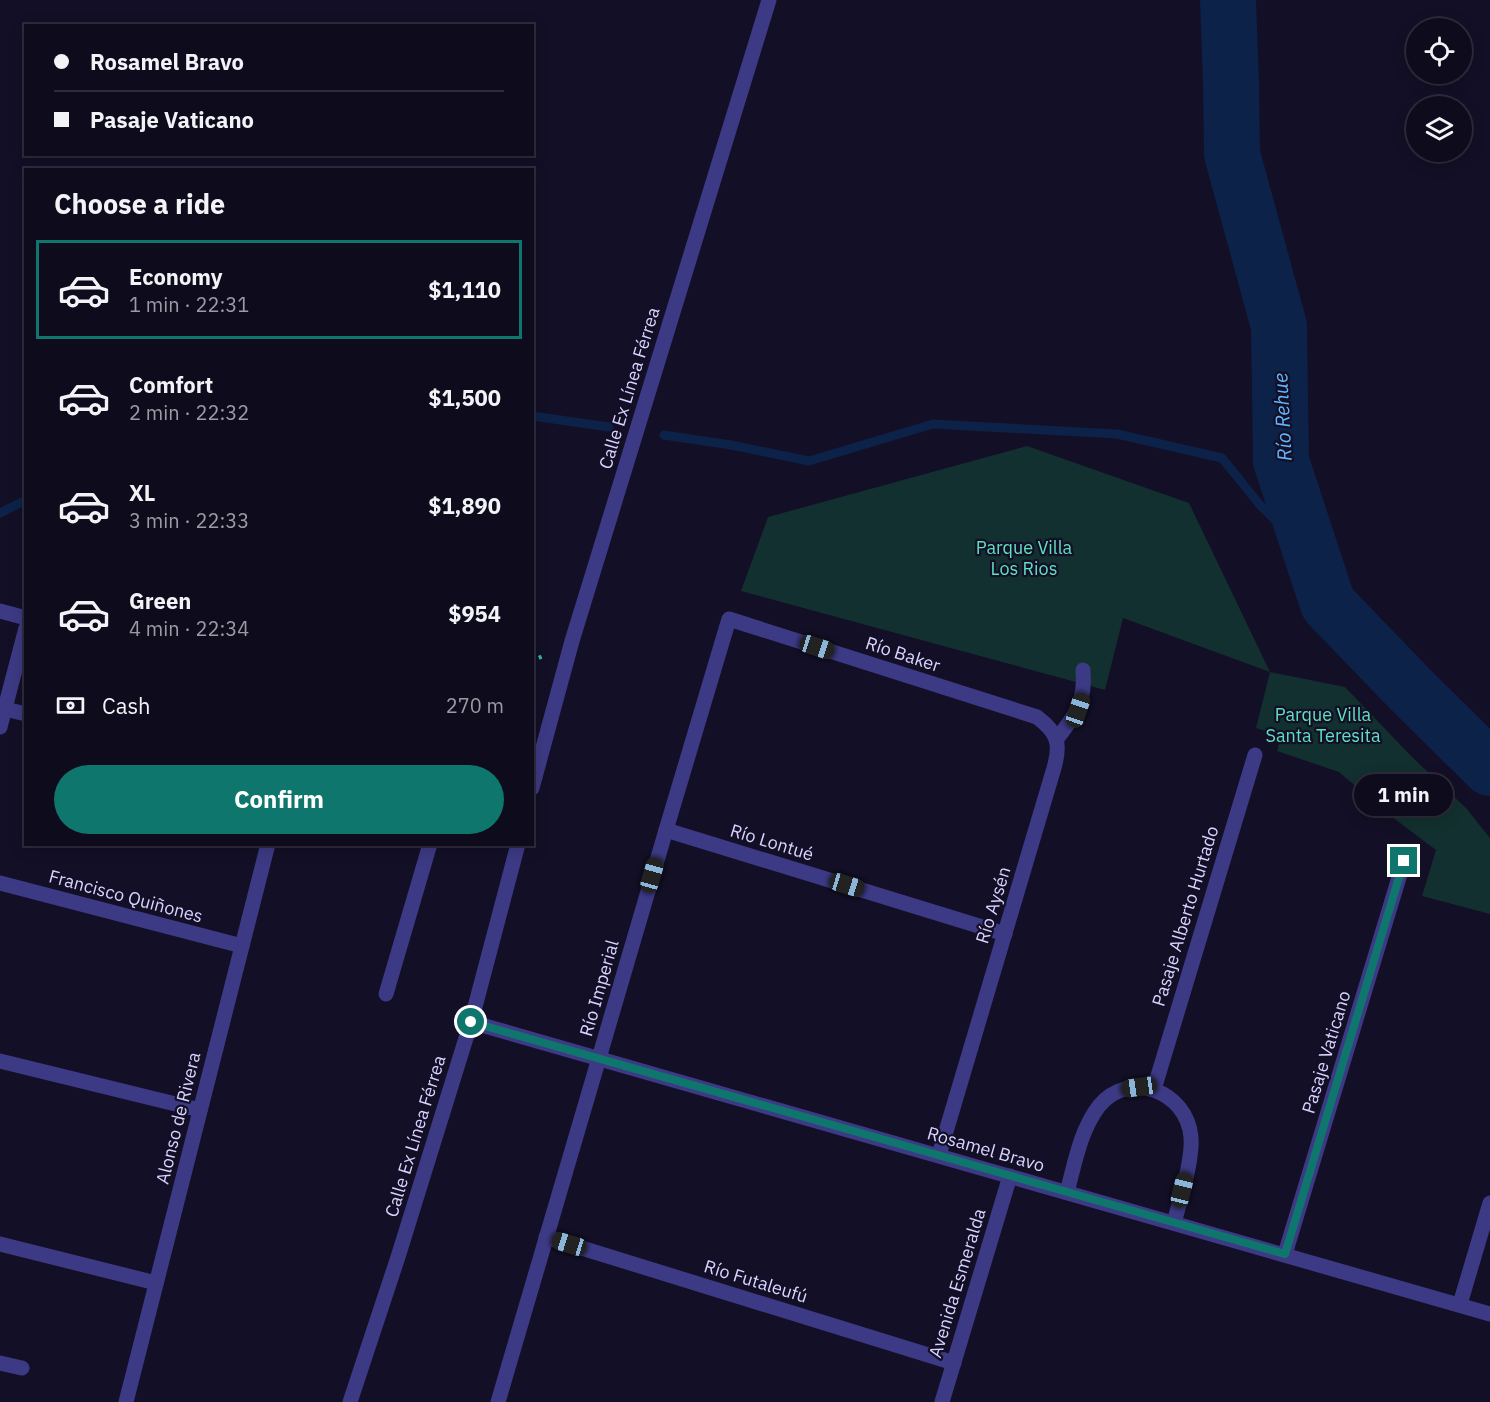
<!DOCTYPE html>
<meta charset="utf-8">
<style>
:root{--surface:#0e0b1c;--page:#1c1929;--text:#f1f3f6;--muted:#9b9ba3;--line:#2e2b3b;--accent:#0f766e}
body{margin:0;font-family:"IBM Plex Sans",sans-serif;background:var(--page);color:var(--text);height:100vh;display:flex;flex-direction:column;font-size:22px;white-space:nowrap}
*{box-sizing:border-box;margin:0}
p{font-size:20px;color:var(--muted)}
.icon{flex:none;width:33px;height:33px;fill:none;stroke:currentColor;stroke-width:2;stroke-linecap:round;stroke-linejoin:round}
.map{position:relative;flex:1;overflow:hidden}
.details{position:absolute;left:24px;top:168px;width:510px;height:678px;display:flex;flex-direction:column;background:var(--surface);border-radius:0px;box-shadow:0 3px 15px #0003,0 0 0 2px var(--line)}
.details>*{flex:none}
.hud{position:absolute;left:24px;top:24px;width:510px;height:132px;border-radius:0px;box-shadow:0 3px 15px #0003,0 0 0 2px var(--line);display:grid;align-content:center;height:132px;padding:0 30px;background:var(--surface)}
.controls{position:absolute;left:1406px;top:18px;display:grid;gap:12px}
.controls a{display:grid;place-items:center;width:66px;height:66px;border-radius:50%;background:var(--surface);box-shadow:0 3px 15px #0003,0 0 0 2px var(--line);font-size:30px}
.end{position:absolute;width:27px;height:27px;margin:-14px;border:8px solid #0f766e;background:#fff;box-shadow:0 0 0 3px #fff}
.from{border-radius:50%}
.bubble{position:absolute;height:42px;border-radius:21px;background:var(--surface);box-shadow:0 3px 15px #0003,0 0 0 2px var(--line);font-size:20px;font-weight:800;line-height:42px;text-align:center}
.car{position:absolute;width:18px;height:36px;margin:-18px -9px;border-radius:8px;box-shadow:0 0 4px 2px #0007;background:linear-gradient(#222 24%,#8ab4d8 0 40%,#222 0 76%,#8ab4d8 0 86%,#222 0)}
.hud b{display:flex;align-items:center;gap:21px;height:57px;font-size:22px}
.hud b+b{border-top:2px solid var(--line)}
.hud i{width:15px;height:15px;background:var(--text)}
ul{padding:0;list-style:none}
li{display:flex;align-items:center;gap:18px;height:99px;margin:0 12px 9px;padding:0 18px;border:3px solid transparent;border-radius:0px}
li div{flex:1}
li b{display:block;font-size:22px}
li em{font-style:normal;font-weight:800}
li.selected{border-color:var(--accent)}
li>.icon{width:54px;height:54px;stroke-width:1.5}
h2{padding:0 30px;font-size:27px;line-height:72px}
.pay{display:flex;align-items:center;gap:15px;height:66px;padding:0 30px;font-size:22px}
.pay p{margin-inline-start:auto}
.cta{display:flex;gap:12px;margin-top:auto;padding:12px 30px}
.cta a{flex:1;height:69px;border-radius:36px;background:var(--accent);color:#fff;font-size:24px;font-weight:800;line-height:69px;text-align:center}
.map>svg:first-child{display:block}
</style>
<div class="map">
<svg width="1490" height="1402" viewBox="0 0 1490 1402">
<rect width="100%" height="100%" fill="#130f26"/>
<path fill="#12302f" d="M1027,446L1189,503L1270,672L1345,687L1411,756L1466,808L1490,838V914L1422,896L1436,850L1388,814L1339,772L1277,751L1281,736L1256,728L1270,672L1123,618L1105,690L741,591L768,517Z"/>
<g fill="none" stroke-linecap="round" stroke-linejoin="round">
<g stroke="#0c2248" stroke-width="9">
<path d="M532,416L609,427"/>
<path d="M664,435L731,445L809,461L933,424L1117,434L1222,458L1260,505L1313,558"/>
<path d="M0,513L26,500"/>
</g>
<path stroke="#0c2248" stroke-width="56" d="M1228,0L1231,82L1232,154L1279,326L1281,461L1328,604L1411,690L1490,768"/>
<path stroke="#2fb8b0" stroke-width="4" stroke-dasharray="3 4.5" stroke-linecap="butt" d="M532,661L545,655"/>
<g stroke="#3d3a85" stroke-width="15">
<path d="M0,611L26,618"/>
<path d="M5,709L26,714"/>
<path d="M0,727L26,628"/>
<path d="M1056,740C1075,716 1086,702 1083,670"/>
<path d="M532,788L572,641L769,0"/>
<path d="M666,830L1005,934"/>
<path d="M0,883L242,946"/>
<path d="M386,994L430,844"/>
<path d="M471,1022L1490,1314"/>
<path d="M0,1061L200,1110"/>
<path d="M1154,1089L1255,755"/>
<path d="M1067,1192C1075,1163 1080,1131 1099,1106C1129,1069 1187,1091 1191,1137C1193,1160 1180,1200 1174,1223"/>
<path d="M546,1237L954,1363"/>
<path d="M0,1244L156,1283"/>
<path d="M1285,1254L1404,861"/>
<path d="M1460,1304L1490,1203"/>
<path d="M0,1363L22,1368"/>
<path d="M126,1402L268,844"/>
<path d="M350,1402L398,1257L471,1022L518,844"/>
<path d="M498,1402L666,830L729,619L1037,717C1058,733 1061,743 1054,768L939,1155"/>
<path d="M942,1402L1010,1176"/>
</g>
</g>
<g fill="none" stroke-linecap="round" stroke-linejoin="round">
<path stroke="#0f766e" stroke-width="8" d="M471,1022L1285,1254L1404,861"/>
</g>
<g text-anchor="middle" dominant-baseline="central" stroke-width="4.5" stroke-linejoin="round" paint-order="stroke">
<g font-size="18" fill="#d9d4ff" stroke="#130f26">
<text transform="translate(629 388) rotate(-73)">Calle Ex Línea Férrea</text>
<text transform="translate(903 654) rotate(18)">Río Baker</text>
<text transform="translate(772 842) rotate(17)">Río Lontué</text>
<text transform="translate(126 896) rotate(15)">Francisco Quiñones</text>
<text transform="translate(993 905) rotate(-73)">Río Aysén</text>
<text transform="translate(1185 916) rotate(-73)">Pasaje Alberto Hurtado</text>
<text transform="translate(599 988) rotate(-74)">Río Imperial</text>
<text transform="translate(1326 1052) rotate(-73)">Pasaje Vaticano</text>
<text transform="translate(178 1118) rotate(-76)">Alonso de Rivera</text>
<text transform="translate(415 1136) rotate(-73)">Calle Ex Línea Férrea</text>
<text transform="translate(986 1149) rotate(16)">Rosamel Bravo</text>
<text transform="translate(756 1281) rotate(17)">Río Futaleufú</text>
<text transform="translate(957 1283) rotate(-73)">Avenida Esmeralda</text>
</g>
<g font-size="18" fill="#5fe0c0" stroke="#130f26">
<text x="1024" y="547">Parque Villa<tspan x="1024" dy="21">Los Rios</tspan></text>
<text x="1323" y="714">Parque Villa<tspan x="1323" dy="21">Santa Teresita</tspan></text>
</g>
<g font-size="20" font-style="italic" fill="#62b6ff" stroke="#130f26">
<text transform="translate(1282 417) rotate(-93)">Río Rehue</text>
</g>
</g>
</svg>
<div class="controls">
<a><svg class="icon" aria-label="locate" viewBox="0 0 24 24"><circle cx="12" cy="12" r="6"/><path d="M12 2v4M12 18v4M2 12h4M18 12h4"/></svg></a>
<a><svg class="icon" aria-label="layers" viewBox="0 0 24 24"><path d="M12 4l9 5-9 5-9-5zM3 14l9 5 9-5"/></svg></a>
</div>
<i class="end from" style="left:471px;top:1022px"></i>
<i class="end" style="left:1404px;top:861px"></i>
<div class="bubble" style="left:1354px;top:774px;width:99px">1 min</div>
<i class="car" style="left:817px;top:647px;rotate:108deg"></i>
<i class="car" style="left:1078px;top:710px;rotate:19deg"></i>
<i class="car" style="left:652px;top:875px;rotate:16deg"></i>
<i class="car" style="left:847px;top:885px;rotate:107deg"></i>
<i class="car" style="left:1139px;top:1087px;rotate:262deg"></i>
<i class="car" style="left:1182px;top:1190px;rotate:14deg"></i>
<i class="car" style="left:569px;top:1244px;rotate:287deg"></i>
<div class="hud">
<b><i class="from"></i>Rosamel Bravo</b>
<b><i></i>Pasaje Vaticano</b>
</div>
<section class="details">
<h2>Choose a ride</h2>
<ul>
<li class="selected"><svg class="icon" aria-label="car" viewBox="0 0 24 24"><path d="M5 17H2v-5l4-1 3-4h7l3 4 3 1v5h-3M9 17h6M6 11h13"/><circle cx="7" cy="17" r="2"/><circle cx="17" cy="17" r="2"/></svg><div><b>Economy</b><p>1 min · 22:31</p></div><em>$1,110</em></li>
<li><svg class="icon" aria-label="car" viewBox="0 0 24 24"><path d="M5 17H2v-5l4-1 3-4h7l3 4 3 1v5h-3M9 17h6M6 11h13"/><circle cx="7" cy="17" r="2"/><circle cx="17" cy="17" r="2"/></svg><div><b>Comfort</b><p>2 min · 22:32</p></div><em>$1,500</em></li>
<li><svg class="icon" aria-label="car" viewBox="0 0 24 24"><path d="M5 17H2v-5l4-1 3-4h7l3 4 3 1v5h-3M9 17h6M6 11h13"/><circle cx="7" cy="17" r="2"/><circle cx="17" cy="17" r="2"/></svg><div><b>XL</b><p>3 min · 22:33</p></div><em>$1,890</em></li>
<li><svg class="icon" aria-label="car" viewBox="0 0 24 24"><path d="M5 17H2v-5l4-1 3-4h7l3 4 3 1v5h-3M9 17h6M6 11h13"/><circle cx="7" cy="17" r="2"/><circle cx="17" cy="17" r="2"/></svg><div><b>Green</b><p>4 min · 22:34</p></div><em>$954</em></li>
</ul>
<div class="pay"><svg class="icon" aria-label="cash" viewBox="0 0 24 24"><path d="M3 7h18v10H3z"/><circle cx="12" cy="12" r="2"/></svg>Cash<p>270 m</p></div>
<div class="cta"><a>Confirm</a></div>
</section>
</div>
